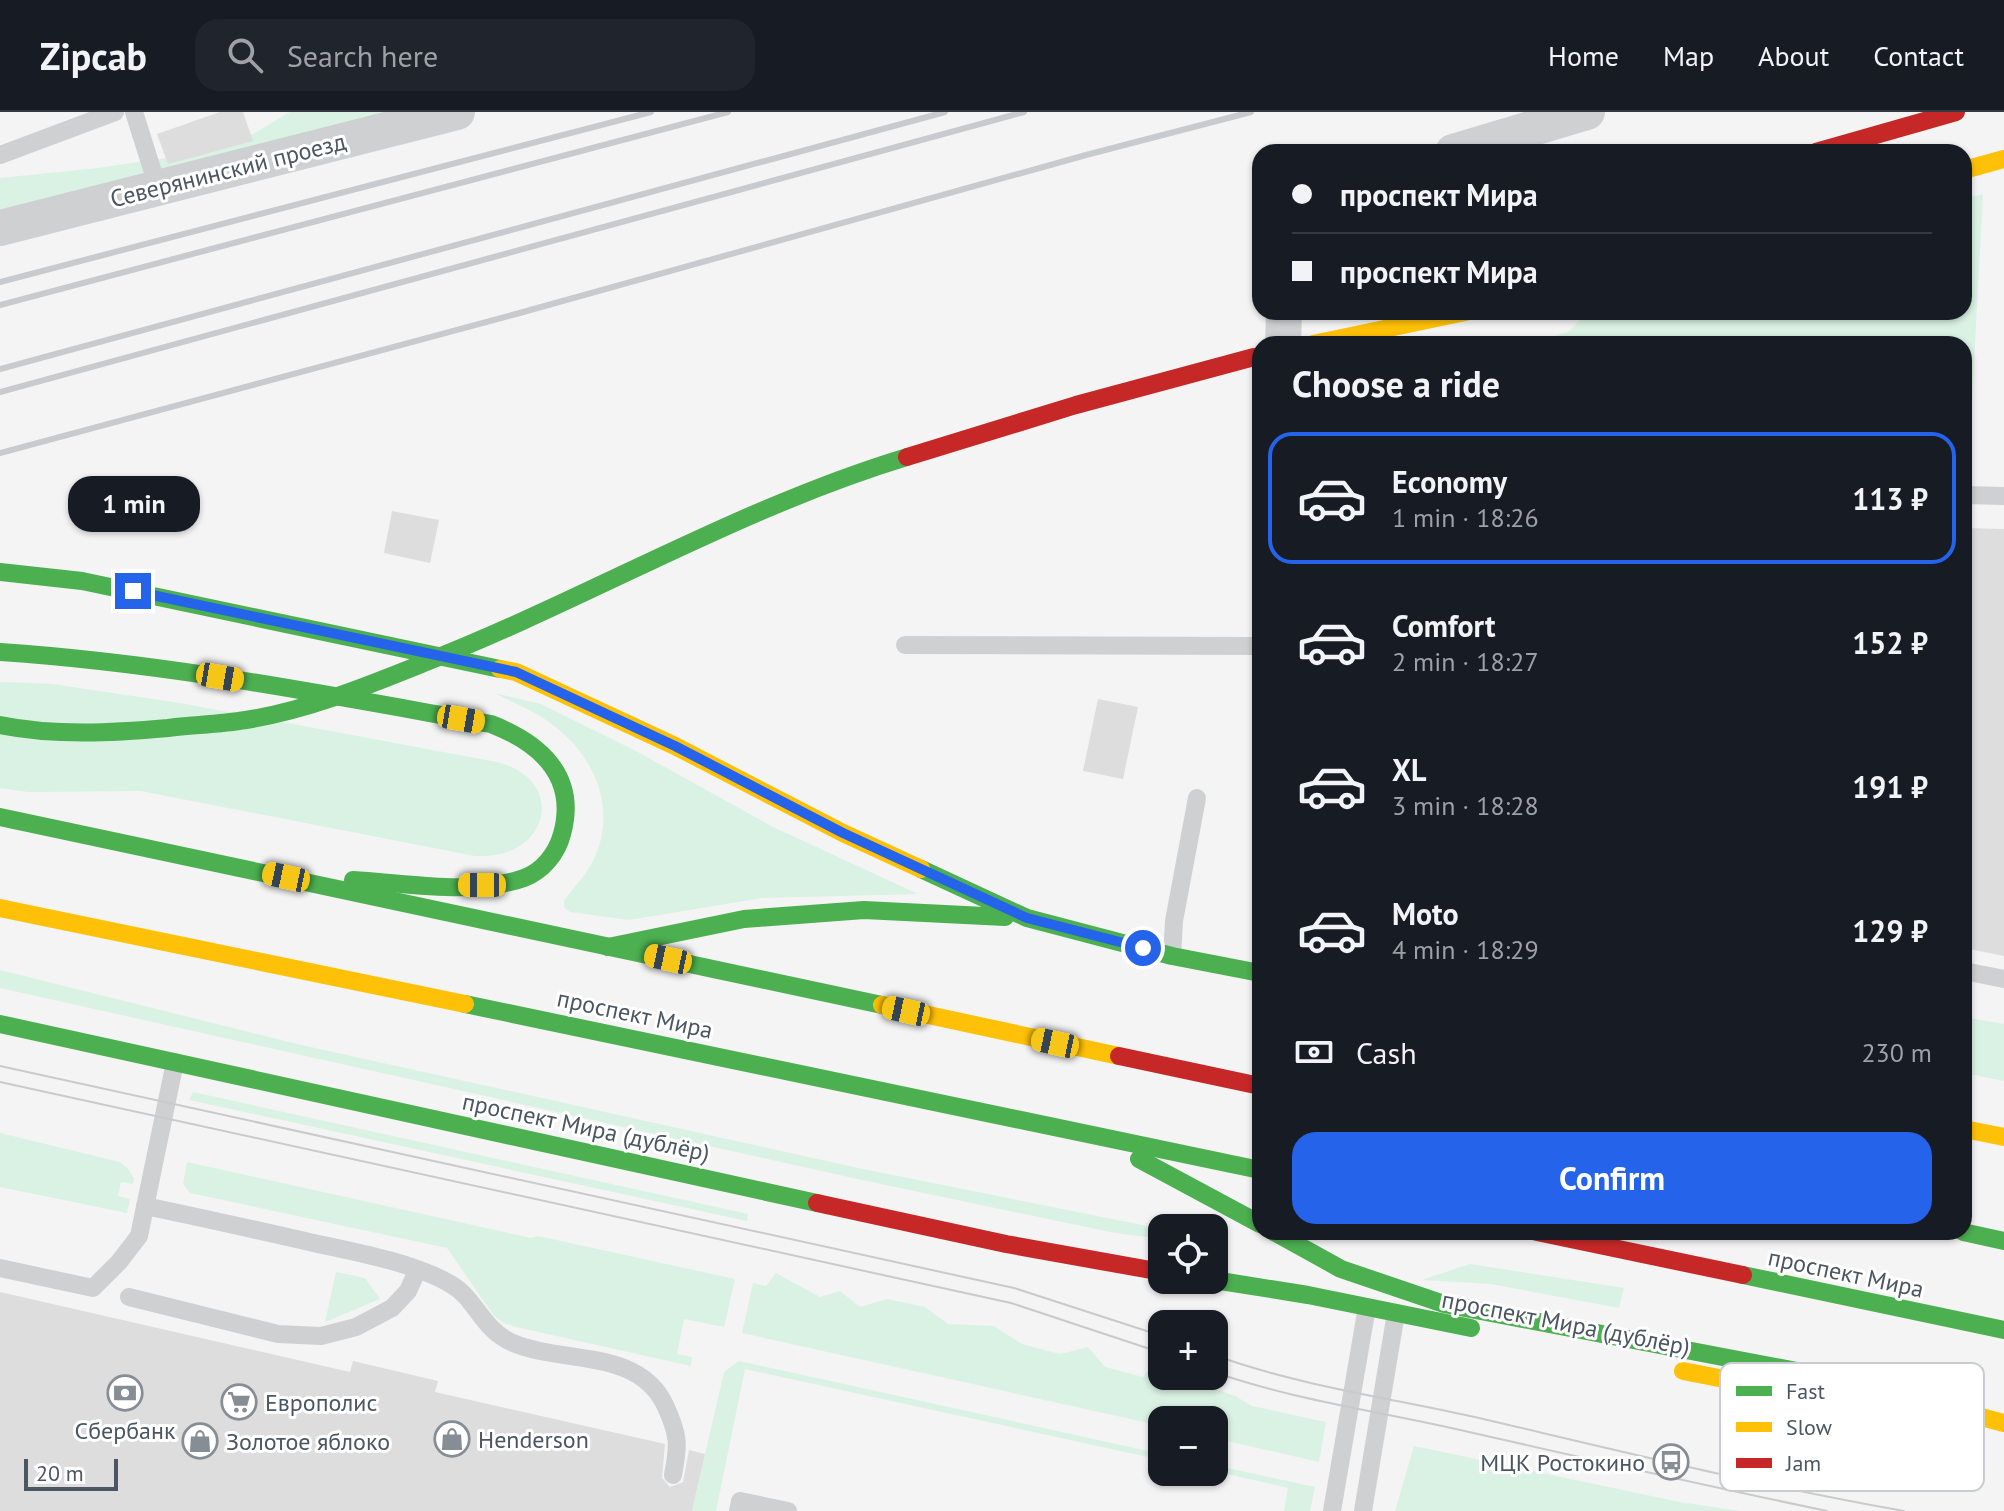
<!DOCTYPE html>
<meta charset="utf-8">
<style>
:root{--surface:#171b24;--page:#20242c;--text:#f1f3f6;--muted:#9ea1a6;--line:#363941;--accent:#2563eb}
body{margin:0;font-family:"PT Sans",sans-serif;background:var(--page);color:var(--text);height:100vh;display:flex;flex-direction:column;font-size:30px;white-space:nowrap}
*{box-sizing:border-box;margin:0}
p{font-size:26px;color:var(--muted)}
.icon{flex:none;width:44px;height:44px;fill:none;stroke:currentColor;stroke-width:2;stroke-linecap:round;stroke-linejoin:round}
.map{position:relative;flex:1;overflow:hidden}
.panel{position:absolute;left:1252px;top:224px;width:720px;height:904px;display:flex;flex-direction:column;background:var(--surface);border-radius:24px;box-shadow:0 2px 6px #0004}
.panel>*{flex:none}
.banner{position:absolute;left:1252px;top:32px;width:720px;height:176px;border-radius:24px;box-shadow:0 2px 6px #0004;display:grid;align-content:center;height:176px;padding:0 40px;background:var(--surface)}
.buttons{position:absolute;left:1148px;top:1102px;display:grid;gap:16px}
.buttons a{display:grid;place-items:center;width:80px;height:80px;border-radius:16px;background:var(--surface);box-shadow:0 2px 6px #0004;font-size:40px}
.scale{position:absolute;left:24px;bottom:20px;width:94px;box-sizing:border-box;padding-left:8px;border:4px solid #4a5661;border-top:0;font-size:22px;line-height:28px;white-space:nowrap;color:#4a5661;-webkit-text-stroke:6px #fff;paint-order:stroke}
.end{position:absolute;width:36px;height:36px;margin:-18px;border:10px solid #2563eb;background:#fff;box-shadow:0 0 0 4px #fff}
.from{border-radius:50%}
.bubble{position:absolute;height:56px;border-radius:24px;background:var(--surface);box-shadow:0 2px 6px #0004;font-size:26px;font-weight:700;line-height:56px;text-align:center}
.car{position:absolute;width:24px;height:48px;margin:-24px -12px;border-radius:10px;box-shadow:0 0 6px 2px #0007;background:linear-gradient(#f5c518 24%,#345 0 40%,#f5c518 0 76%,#345 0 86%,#f5c518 0)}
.banner b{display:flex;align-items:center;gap:28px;height:76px;font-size:30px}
.banner b+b{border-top:2px solid var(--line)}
.banner i{width:20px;height:20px;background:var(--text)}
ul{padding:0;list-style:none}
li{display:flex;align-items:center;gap:24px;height:132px;margin:0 16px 12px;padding:0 24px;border:4px solid transparent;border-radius:24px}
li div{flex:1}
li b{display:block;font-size:30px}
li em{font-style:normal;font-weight:700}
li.current{border-color:var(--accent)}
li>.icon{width:72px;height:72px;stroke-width:1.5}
h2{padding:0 40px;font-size:36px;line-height:96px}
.pay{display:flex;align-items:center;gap:20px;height:88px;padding:0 40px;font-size:30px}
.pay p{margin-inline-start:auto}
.button{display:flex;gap:16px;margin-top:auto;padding:16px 40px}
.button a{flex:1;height:92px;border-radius:24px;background:var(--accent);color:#fff;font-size:32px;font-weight:700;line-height:92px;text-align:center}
header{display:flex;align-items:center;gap:48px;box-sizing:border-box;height:112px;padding:0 40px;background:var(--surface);border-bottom:2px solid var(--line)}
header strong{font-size:38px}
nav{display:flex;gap:44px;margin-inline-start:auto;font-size:28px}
.search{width:560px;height:72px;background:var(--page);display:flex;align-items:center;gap:20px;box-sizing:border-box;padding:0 28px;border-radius:24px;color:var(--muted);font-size:30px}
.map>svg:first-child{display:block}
</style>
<header>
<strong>Zipcab</strong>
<div class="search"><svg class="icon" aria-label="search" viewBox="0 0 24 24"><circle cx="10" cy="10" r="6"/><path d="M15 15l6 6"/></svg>Search here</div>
<nav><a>Home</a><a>Map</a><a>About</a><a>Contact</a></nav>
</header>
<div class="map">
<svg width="2004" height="1399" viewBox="0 0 2004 1399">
<rect width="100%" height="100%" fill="#f4f4f4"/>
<g fill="#d9f2e3">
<path d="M290,0H417L51,93L0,97V66L98,56L194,42L253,22Z"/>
<path d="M1983,82L1970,326H1964V232H1530L1568,220L1588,200H1964V87Z"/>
<path d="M0,570L52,572L180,591L497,650C569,668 549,749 475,744L141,679L28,680L0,676Z"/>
<path d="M494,581L541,592L636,639L771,714L918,782L762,786L629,808L570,800L564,795V789C573,776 586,763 593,749C620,695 592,637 543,606C528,596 510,589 494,581Z"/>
<path d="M0,858L297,932L863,1057L1162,1117V1127L1115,1121L862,1068L0,876Z"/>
<path d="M1964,905L2004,912V969L1964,961Z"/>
<path d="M193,980L748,1102L747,1109L189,988Z"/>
<path d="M0,1021L120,1050L129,1058L134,1067L133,1072L121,1070L118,1084L130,1087L127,1101L0,1075Z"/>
<path d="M187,1050L531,1126L538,1124L735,1167L724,1215L684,1207L677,1242L692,1245L691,1254L516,1215L504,1211L494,1204L447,1136L190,1081L183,1072Z"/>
<path d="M1470,1152L1624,1176L1619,1196L1491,1172L1422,1168Z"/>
<path d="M336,1160L365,1166L380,1187L325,1210Z"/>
<path d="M776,1161L820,1185L840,1179L860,1195L887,1187L925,1195L948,1212L994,1214L1022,1232L1052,1240L1061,1242L1088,1235L1105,1255L1143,1265L1147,1260H1162V1264H1176L1194,1269L1235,1284L1252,1294L1326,1310L1319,1350L1214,1326V1308H1162V1314L742,1221L753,1171L766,1174Z"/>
<path d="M739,1249L1162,1342V1348L745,1257L716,1399H692L724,1260Z"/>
<path d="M1414,1334L1680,1390L1740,1399H1395Z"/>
<path d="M1214,1353L1315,1375L1310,1399H1284L1288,1376L1214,1359Z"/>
</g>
<g fill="#ddddde">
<path d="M220,0H243L253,29L168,52L157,22Z"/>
<path d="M392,399L439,408L430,451L384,441Z"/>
<path d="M1964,416L2004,417V844L1964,836Z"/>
<path d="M1098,587L1138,595L1123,667L1083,659Z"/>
<path d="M0,1180L350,1260L353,1249L438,1269L435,1280L665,1332L662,1366L670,1375L683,1370L689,1338L705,1342L692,1399H0Z"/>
</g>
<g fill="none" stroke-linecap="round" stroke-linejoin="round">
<g stroke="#ced0d2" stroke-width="18">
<path d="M134,0L158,76"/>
<path d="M0,43L115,0"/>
<path d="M1964,383L2004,384"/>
<path d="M905,533L1260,534"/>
<path d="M1172,844L1174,809L1197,686"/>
<path d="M1964,859L2004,867"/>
<path d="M145,1094C203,1106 261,1119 318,1132C357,1140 418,1152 452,1173C476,1187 482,1218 513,1231C563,1252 638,1236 665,1293C679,1323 679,1332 673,1363"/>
<path d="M0,1156L93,1176L119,1150L139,1124L175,950"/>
<path d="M129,1185L278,1222L321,1224L356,1215L392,1196L408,1179L417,1159"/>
<path d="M738,1399L740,1389L788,1399"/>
<path d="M1332,1399L1367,1195"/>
<path d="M1363,1399L1396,1201"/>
</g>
<g stroke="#ced0d2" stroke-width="36">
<path d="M1453,40L1587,0"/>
<path d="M0,116L457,0"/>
<path d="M1283,232L1284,200"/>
</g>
<g stroke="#4caf50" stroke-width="18">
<path d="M0,460L82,469L500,557"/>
<path d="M0,540C166,551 328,583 491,612C540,631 578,664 562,722C557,741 543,759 524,766C474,784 405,771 353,768"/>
<path d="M0,705L882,893"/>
<path d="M921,757L1027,806L1172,844L1260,861"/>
<path d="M608,835L744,807L864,798L1005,805"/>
<path d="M465,892L1260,1058"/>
<path d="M0,912L817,1091"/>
<path d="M1139,1047L1260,1112"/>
<path d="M1274,1120L1341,1157L1444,1192L1839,1267"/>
<path d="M1963,1120L2004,1129"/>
<path d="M1743,1163L2004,1218"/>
<path d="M1214,1168L1308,1183L1471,1216"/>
</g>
<g stroke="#ffc107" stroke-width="18">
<path d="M1964,58L2004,47"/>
<path d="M1313,232L1465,200"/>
<path d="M500,557L516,560L675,634L843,721L921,757"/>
<path d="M0,796L465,892"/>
<path d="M882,893L1119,944"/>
<path d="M1964,1017L2004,1025"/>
<path d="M1683,1259L1898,1301"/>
</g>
<g stroke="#c62828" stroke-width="18">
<path d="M1816,40L1956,0"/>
<path d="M1119,944L1260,974"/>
<path d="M817,1091L1006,1132L1162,1160"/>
<path d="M1537,1120L1743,1163"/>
</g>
<g stroke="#c9cacc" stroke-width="2">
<path d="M0,954L1014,1176L1162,1224"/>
<path d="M0,970L1011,1191L1162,1241"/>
<path d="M1214,1243C1300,1274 1390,1286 1479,1306C1620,1339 1762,1374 1904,1399"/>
<path d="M1214,1260C1297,1289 1384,1300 1469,1320C1588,1347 1707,1374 1827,1399"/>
</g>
<g stroke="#c9cacc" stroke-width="6">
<path d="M0,170L651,0"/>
<path d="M0,193L728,0"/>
<path d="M0,257L945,0"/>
<path d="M0,280L1024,0"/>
<path d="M0,341L516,202L1086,43L1251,0"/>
</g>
<path stroke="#4caf50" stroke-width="18" d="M0,613C54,624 113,621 168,616C194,613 221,612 246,608C308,598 367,574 424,551C587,487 739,396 907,345"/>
<path stroke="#ffc107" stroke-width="18" d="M1839,1267L2004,1311"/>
<path stroke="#c62828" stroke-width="18" d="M907,345L1076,293L1254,245"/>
</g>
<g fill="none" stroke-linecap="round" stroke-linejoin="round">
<path stroke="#2563eb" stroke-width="10" d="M133,479L516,560L675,634L843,721L1027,806L1143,836"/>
</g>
<defs>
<symbol id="bank-ring" viewBox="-11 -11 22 22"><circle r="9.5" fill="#fff" stroke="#868d94" stroke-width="1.5"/><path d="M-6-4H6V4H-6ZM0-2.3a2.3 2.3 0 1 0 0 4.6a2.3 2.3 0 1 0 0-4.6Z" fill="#868d94"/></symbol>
<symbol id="supermarket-ring" viewBox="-11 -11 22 22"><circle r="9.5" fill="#fff" stroke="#868d94" stroke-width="1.5"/><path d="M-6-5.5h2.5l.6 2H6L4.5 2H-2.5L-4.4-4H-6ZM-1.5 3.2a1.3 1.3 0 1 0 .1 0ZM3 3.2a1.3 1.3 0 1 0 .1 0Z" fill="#868d94"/></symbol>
<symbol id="shop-ring" viewBox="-11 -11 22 22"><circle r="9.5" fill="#fff" stroke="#868d94" stroke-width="1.5"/><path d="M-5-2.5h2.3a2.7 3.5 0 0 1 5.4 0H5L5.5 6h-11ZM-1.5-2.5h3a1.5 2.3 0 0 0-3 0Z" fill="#868d94"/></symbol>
<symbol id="bus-ring" viewBox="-11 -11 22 22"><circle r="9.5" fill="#fff" stroke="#868d94" stroke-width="1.5"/><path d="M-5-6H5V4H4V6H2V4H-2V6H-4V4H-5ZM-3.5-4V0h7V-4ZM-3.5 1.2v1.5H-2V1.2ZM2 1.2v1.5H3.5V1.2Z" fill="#868d94"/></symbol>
</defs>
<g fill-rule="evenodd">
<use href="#bank-ring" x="105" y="1261" width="40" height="40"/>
<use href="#supermarket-ring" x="219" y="1270" width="40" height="40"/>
<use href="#shop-ring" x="432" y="1307" width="40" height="40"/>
<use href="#shop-ring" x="180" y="1309" width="40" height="40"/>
<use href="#bus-ring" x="1651" y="1330" width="40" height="40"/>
</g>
<g text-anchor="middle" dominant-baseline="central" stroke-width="6" stroke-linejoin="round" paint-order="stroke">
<g font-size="24" fill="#4a5661" stroke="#fff">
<text transform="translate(228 58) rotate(-14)">Северянинский проезд</text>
<text transform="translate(635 902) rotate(12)">проспект Мира</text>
<text transform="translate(586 1015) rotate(12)">проспект Мира (дублёр)</text>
<text transform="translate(1846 1161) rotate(12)">проспект Мира</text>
<text transform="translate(1566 1211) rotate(11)">проспект Мира (дублёр)</text>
</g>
<g font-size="24" fill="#4a5661" stroke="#fff" text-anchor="start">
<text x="265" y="1290">Европолис</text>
<text x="125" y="1318" text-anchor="middle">Сбербанк</text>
<text x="478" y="1327">Henderson</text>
<text x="226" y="1329">Золотое яблоко</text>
<text x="1645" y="1350" text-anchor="end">МЦК Ростокино</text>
</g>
</g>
<rect x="1720" y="1251" width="264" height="128" rx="12" fill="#fff" stroke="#c9ccd0" stroke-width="2"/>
<rect x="1736" y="1274" width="36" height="10" fill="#4caf50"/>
<rect x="1736" y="1310" width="36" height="10" fill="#ffc107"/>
<rect x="1736" y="1346" width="36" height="10" fill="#c62828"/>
<g font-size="22" fill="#4a5661">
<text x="1786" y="1287">Fast</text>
<text x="1786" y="1323">Slow</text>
<text x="1786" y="1359">Jam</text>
</g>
</svg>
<div class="buttons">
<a><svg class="icon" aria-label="locate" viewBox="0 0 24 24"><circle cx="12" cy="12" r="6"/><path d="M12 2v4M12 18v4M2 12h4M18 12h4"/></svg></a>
<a>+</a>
<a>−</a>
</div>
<div class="scale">20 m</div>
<i class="end from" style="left:1143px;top:836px"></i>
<i class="end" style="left:133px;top:479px"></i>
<div class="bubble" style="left:68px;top:364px;width:132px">1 min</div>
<i class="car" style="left:220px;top:565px;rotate:100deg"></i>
<i class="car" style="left:461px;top:607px;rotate:100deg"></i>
<i class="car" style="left:286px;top:765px;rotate:282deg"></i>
<i class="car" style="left:482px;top:773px;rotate:270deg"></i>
<i class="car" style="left:668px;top:847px;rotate:282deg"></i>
<i class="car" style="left:906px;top:899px;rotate:282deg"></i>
<i class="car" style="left:1055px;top:931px;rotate:282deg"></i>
<div class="banner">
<b><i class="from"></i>проспект Мира</b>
<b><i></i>проспект Мира</b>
</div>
<section class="panel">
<h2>Choose a ride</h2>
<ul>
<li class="current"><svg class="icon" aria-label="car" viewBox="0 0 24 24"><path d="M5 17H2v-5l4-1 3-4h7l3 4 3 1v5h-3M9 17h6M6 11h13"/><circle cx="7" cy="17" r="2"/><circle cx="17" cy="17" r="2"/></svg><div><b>Economy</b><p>1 min · 18:26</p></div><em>113 ₽</em></li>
<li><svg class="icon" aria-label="car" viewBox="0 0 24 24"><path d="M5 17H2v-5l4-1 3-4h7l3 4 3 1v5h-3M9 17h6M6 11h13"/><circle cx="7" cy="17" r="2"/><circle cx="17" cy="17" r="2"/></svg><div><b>Comfort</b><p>2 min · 18:27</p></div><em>152 ₽</em></li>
<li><svg class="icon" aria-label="car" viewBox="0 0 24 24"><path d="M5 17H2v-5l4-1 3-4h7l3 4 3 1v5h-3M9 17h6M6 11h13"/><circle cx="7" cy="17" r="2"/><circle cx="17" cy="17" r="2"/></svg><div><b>XL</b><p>3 min · 18:28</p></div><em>191 ₽</em></li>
<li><svg class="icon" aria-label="car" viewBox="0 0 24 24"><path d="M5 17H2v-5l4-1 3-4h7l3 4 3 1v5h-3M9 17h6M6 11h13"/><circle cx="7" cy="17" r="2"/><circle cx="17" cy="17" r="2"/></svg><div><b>Moto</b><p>4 min · 18:29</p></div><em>129 ₽</em></li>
</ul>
<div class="pay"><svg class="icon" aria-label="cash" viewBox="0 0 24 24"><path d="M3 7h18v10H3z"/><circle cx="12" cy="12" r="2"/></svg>Cash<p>230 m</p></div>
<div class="button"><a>Confirm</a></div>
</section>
</div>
